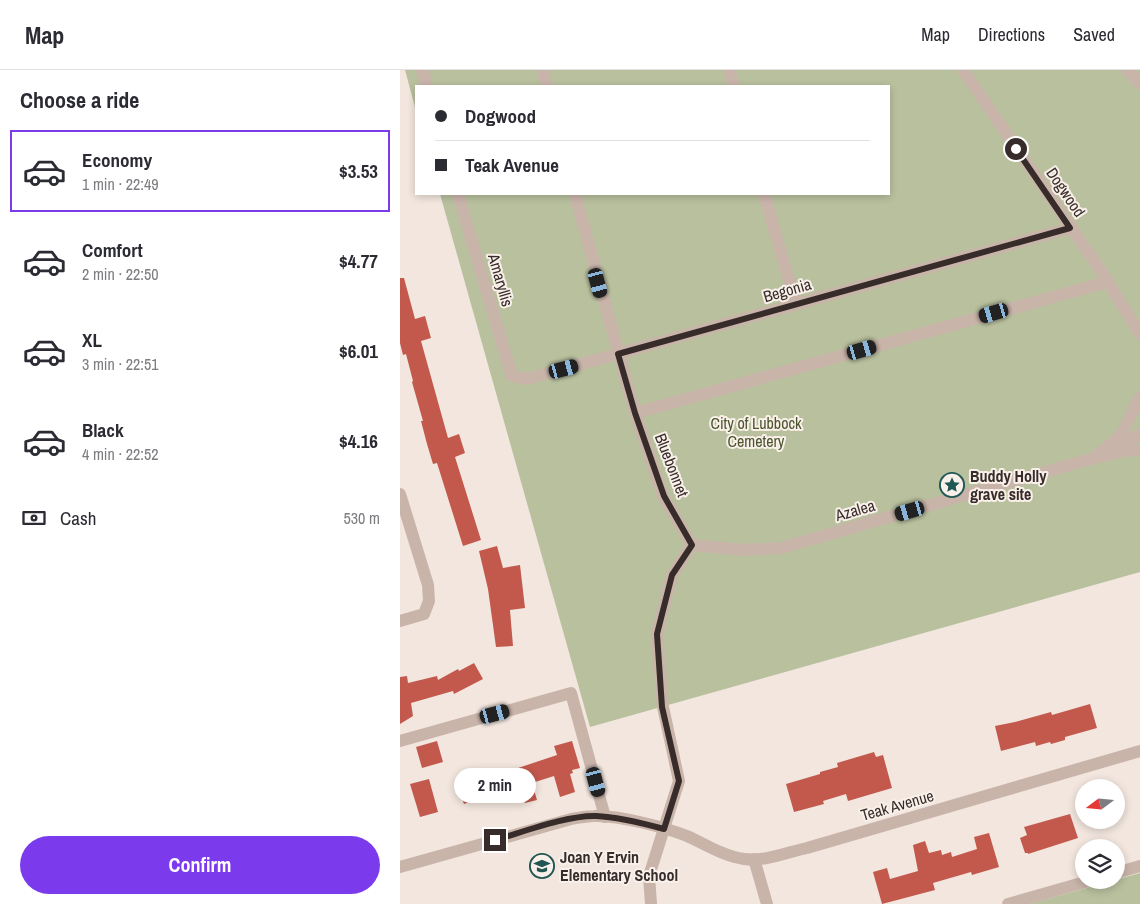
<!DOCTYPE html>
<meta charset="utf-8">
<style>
:root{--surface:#fff;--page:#f7f7f7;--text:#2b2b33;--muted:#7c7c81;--line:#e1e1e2;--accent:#7c3aed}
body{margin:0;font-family:"Archivo Narrow",sans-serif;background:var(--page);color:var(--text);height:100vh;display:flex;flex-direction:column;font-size:19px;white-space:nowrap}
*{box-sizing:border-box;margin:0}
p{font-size:16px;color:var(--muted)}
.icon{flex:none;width:28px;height:28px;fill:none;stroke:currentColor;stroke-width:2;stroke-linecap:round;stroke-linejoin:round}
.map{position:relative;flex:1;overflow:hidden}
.panel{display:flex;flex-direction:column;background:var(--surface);width:400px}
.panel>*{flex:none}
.hud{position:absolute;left:15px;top:15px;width:475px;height:110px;border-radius:0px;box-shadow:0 2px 8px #0003;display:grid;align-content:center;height:110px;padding:0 20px;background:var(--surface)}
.needle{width:32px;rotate:254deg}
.fabs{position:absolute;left:675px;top:709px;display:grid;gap:10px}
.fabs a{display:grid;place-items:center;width:50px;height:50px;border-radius:50%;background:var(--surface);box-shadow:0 2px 8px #0003;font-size:25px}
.end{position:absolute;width:22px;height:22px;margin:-11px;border:6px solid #372c29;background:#fff;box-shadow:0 0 0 2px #fff}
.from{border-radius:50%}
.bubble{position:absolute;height:35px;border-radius:18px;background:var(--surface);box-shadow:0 2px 8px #0003;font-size:16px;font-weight:700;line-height:35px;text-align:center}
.car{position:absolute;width:15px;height:30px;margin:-15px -8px;border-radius:6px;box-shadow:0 0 4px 1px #0007;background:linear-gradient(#222 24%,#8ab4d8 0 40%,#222 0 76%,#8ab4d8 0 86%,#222 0)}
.hud b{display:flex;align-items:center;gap:18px;height:48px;font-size:19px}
.hud b+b{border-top:1px solid var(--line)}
.hud i{width:12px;height:12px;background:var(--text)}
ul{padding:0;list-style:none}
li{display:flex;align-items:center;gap:15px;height:82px;margin:0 10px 8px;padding:0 10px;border:2px solid transparent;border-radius:0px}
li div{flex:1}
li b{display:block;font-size:19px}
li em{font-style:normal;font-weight:700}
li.current{border-color:var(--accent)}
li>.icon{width:45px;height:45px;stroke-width:1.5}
h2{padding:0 20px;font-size:22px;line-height:60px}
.pay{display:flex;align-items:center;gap:12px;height:55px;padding:0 20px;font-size:19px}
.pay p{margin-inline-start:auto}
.cta{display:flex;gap:10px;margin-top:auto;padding:10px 20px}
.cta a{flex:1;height:58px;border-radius:30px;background:var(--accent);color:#fff;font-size:20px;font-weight:700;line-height:58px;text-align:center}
header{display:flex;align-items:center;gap:30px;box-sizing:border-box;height:70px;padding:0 25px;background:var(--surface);border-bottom:1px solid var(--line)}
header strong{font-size:24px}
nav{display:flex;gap:28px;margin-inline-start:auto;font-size:18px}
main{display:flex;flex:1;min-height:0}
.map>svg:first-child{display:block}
</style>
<header>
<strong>Map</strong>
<nav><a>Map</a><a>Directions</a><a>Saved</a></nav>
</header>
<main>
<section class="panel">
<h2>Choose a ride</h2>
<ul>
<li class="current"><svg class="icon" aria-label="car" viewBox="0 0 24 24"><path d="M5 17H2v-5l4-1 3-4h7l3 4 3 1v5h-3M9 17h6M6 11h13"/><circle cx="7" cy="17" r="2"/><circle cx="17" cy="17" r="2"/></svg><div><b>Economy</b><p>1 min · 22:49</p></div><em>$3.53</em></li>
<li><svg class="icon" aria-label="car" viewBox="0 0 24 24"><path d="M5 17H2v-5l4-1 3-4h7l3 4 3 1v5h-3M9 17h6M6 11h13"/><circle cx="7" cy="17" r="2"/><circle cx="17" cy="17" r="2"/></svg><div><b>Comfort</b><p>2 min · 22:50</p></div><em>$4.77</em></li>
<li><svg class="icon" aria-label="car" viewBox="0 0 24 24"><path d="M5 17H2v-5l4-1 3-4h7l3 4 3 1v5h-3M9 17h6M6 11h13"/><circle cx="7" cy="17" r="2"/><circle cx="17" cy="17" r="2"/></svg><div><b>XL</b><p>3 min · 22:51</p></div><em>$6.01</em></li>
<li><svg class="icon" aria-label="car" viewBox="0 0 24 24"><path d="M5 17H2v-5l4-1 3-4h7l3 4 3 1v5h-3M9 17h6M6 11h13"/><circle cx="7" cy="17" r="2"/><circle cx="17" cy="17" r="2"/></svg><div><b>Black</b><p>4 min · 22:52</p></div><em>$4.16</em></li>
</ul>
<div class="pay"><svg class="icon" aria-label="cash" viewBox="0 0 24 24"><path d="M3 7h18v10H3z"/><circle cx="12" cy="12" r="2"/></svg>Cash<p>530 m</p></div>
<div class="cta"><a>Confirm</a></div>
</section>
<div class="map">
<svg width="740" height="834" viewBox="0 0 740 834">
<rect width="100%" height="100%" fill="#f2e6de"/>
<g fill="#b9c09e">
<path d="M5,0H740V502L190,657L40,124H489V16H16V41Z"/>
<path d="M740,803V834H629Z"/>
</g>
<g fill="#c2594c">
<path d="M0,208H4L15,249L25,246L31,268L21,271L48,368L59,364L65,383L55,387L81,470L63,476L37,393L33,394L27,374L21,351H23L12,312L13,311L6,284L3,285L0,273Z"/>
<path d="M97,476L103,498L120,495L125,538L110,540L113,576L96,577L88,519L79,481Z"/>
<path d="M74,593L83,609L54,624L53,621L11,633L13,646L0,654V607L7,606L8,613L37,606L38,610L58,599L59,601Z"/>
<path d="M690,634L697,658L665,667V670L651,674L650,672L636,676L635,672L601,681L595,656L615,652L651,642L652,645Z"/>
<path d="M37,671L43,692L22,698L16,677Z"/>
<path d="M172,671L180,698L172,700L173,703L170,704L175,722L160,727L154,706L132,713L137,730L125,733L115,699L157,685L154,676Z"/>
<path d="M474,682L476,687L483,685L492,718L448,731L446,724L423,731L424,734L394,742L386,714L420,704V702L438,697L437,693Z"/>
<path d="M71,703L73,710L92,704L98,721L64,734L56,708Z"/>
<path d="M29,709L38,742L20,747L10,714Z"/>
<path d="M670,744L678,768L628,784V783H625L620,768L627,765L624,757Z"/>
<path d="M589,763L599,797L572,805L571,802L533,813L535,820L482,834L473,802L487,798L490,809L518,801L513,775L525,771L529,783L541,780L542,785L551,782L552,787L577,779L574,767Z"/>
</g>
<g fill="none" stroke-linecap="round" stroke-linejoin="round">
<g stroke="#c9b4aa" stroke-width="12">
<path d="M22,0L27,16"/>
<path d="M143,0L146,16"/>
<path d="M329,0L334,16"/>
<path d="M563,0L701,201L740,264"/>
<path d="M727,0L740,14"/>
<path d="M58,124L112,306L127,309L670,158"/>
<path d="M175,124L235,343L263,426L292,475L272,505L257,564L263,637L279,711L249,806L251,834"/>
<path d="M364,124L396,234"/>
<path d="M235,343L707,212"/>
<path d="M712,379L740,364"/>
<path d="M696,386L721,365L740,327"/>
<path d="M0,424L28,515L29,531L24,544L0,551"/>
<path d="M292,475L345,480L381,478L694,388L723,381L740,380"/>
<path d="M0,671L171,623L205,747"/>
<path d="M354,789L367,834"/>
<path d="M0,797L171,749C179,748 186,746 194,746C218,745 264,757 287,766C305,774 323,786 344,789C364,792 388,782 407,778L740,681"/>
<path d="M716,803L740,796"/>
<path d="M608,834L692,810"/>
</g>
</g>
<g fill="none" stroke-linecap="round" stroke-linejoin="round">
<path stroke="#372c29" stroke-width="6" d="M95,770C123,762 168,745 196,746C219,747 242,753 264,759L279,711L262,637L257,564L272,505L292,475L264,426L235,343L218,284L670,158L616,79"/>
</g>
<defs>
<symbol id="sight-ring" viewBox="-11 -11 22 22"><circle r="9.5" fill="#f9f0ea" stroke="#205754" stroke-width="1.5"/><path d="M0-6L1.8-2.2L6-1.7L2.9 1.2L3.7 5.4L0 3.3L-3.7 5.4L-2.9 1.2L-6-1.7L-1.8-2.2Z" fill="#205754"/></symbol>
<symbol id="school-ring" viewBox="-11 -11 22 22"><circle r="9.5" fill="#f9f0ea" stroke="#205754" stroke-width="1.5"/><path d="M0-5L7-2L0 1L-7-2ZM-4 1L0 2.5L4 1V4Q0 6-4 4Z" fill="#205754"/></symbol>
</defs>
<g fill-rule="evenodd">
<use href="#sight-ring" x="538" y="401" width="28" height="28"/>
<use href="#school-ring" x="128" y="782" width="28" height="28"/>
</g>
<g text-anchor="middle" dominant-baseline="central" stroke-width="4" stroke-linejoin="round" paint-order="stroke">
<g font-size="16" fill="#372c29" stroke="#f9f0ea">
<text transform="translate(666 122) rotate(56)">Dogwood</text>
<text transform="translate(101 210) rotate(74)">Amaryllis</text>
<text transform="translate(387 220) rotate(-16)">Begonia</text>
<text transform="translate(272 395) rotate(69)">Bluebonnet</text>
<text transform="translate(455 440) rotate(-16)">Azalea</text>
<text transform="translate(497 735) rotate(-16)">Teak Avenue</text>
</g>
<g font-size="16" fill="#4b542e" stroke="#f9f0ea">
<text x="356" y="353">City of Lubbock<tspan x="356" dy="18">Cemetery</tspan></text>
</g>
<g font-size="16" font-weight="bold" fill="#372c29" stroke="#f9f0ea" text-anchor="start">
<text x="570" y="406">Buddy Holly<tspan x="570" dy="18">grave site</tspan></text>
<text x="160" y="787">Joan Y Ervin<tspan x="160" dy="18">Elementary School</tspan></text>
</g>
</g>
</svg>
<div class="fabs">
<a><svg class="needle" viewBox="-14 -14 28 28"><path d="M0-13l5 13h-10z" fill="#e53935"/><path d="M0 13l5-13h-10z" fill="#7c7c81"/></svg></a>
<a><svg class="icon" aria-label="layers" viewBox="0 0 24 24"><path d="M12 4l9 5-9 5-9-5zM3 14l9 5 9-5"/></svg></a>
</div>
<i class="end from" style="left:616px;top:79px"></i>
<i class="end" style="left:95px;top:770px"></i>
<div class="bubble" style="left:54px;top:698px;width:82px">2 min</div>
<i class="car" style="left:198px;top:213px;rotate:165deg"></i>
<i class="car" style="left:594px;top:243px;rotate:254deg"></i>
<i class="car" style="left:462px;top:280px;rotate:74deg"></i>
<i class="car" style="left:164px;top:299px;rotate:75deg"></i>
<i class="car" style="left:510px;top:441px;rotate:254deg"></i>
<i class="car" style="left:95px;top:644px;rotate:75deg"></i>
<i class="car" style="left:196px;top:712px;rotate:165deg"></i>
<div class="hud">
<b><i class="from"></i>Dogwood</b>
<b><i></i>Teak Avenue</b>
</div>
</div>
</main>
